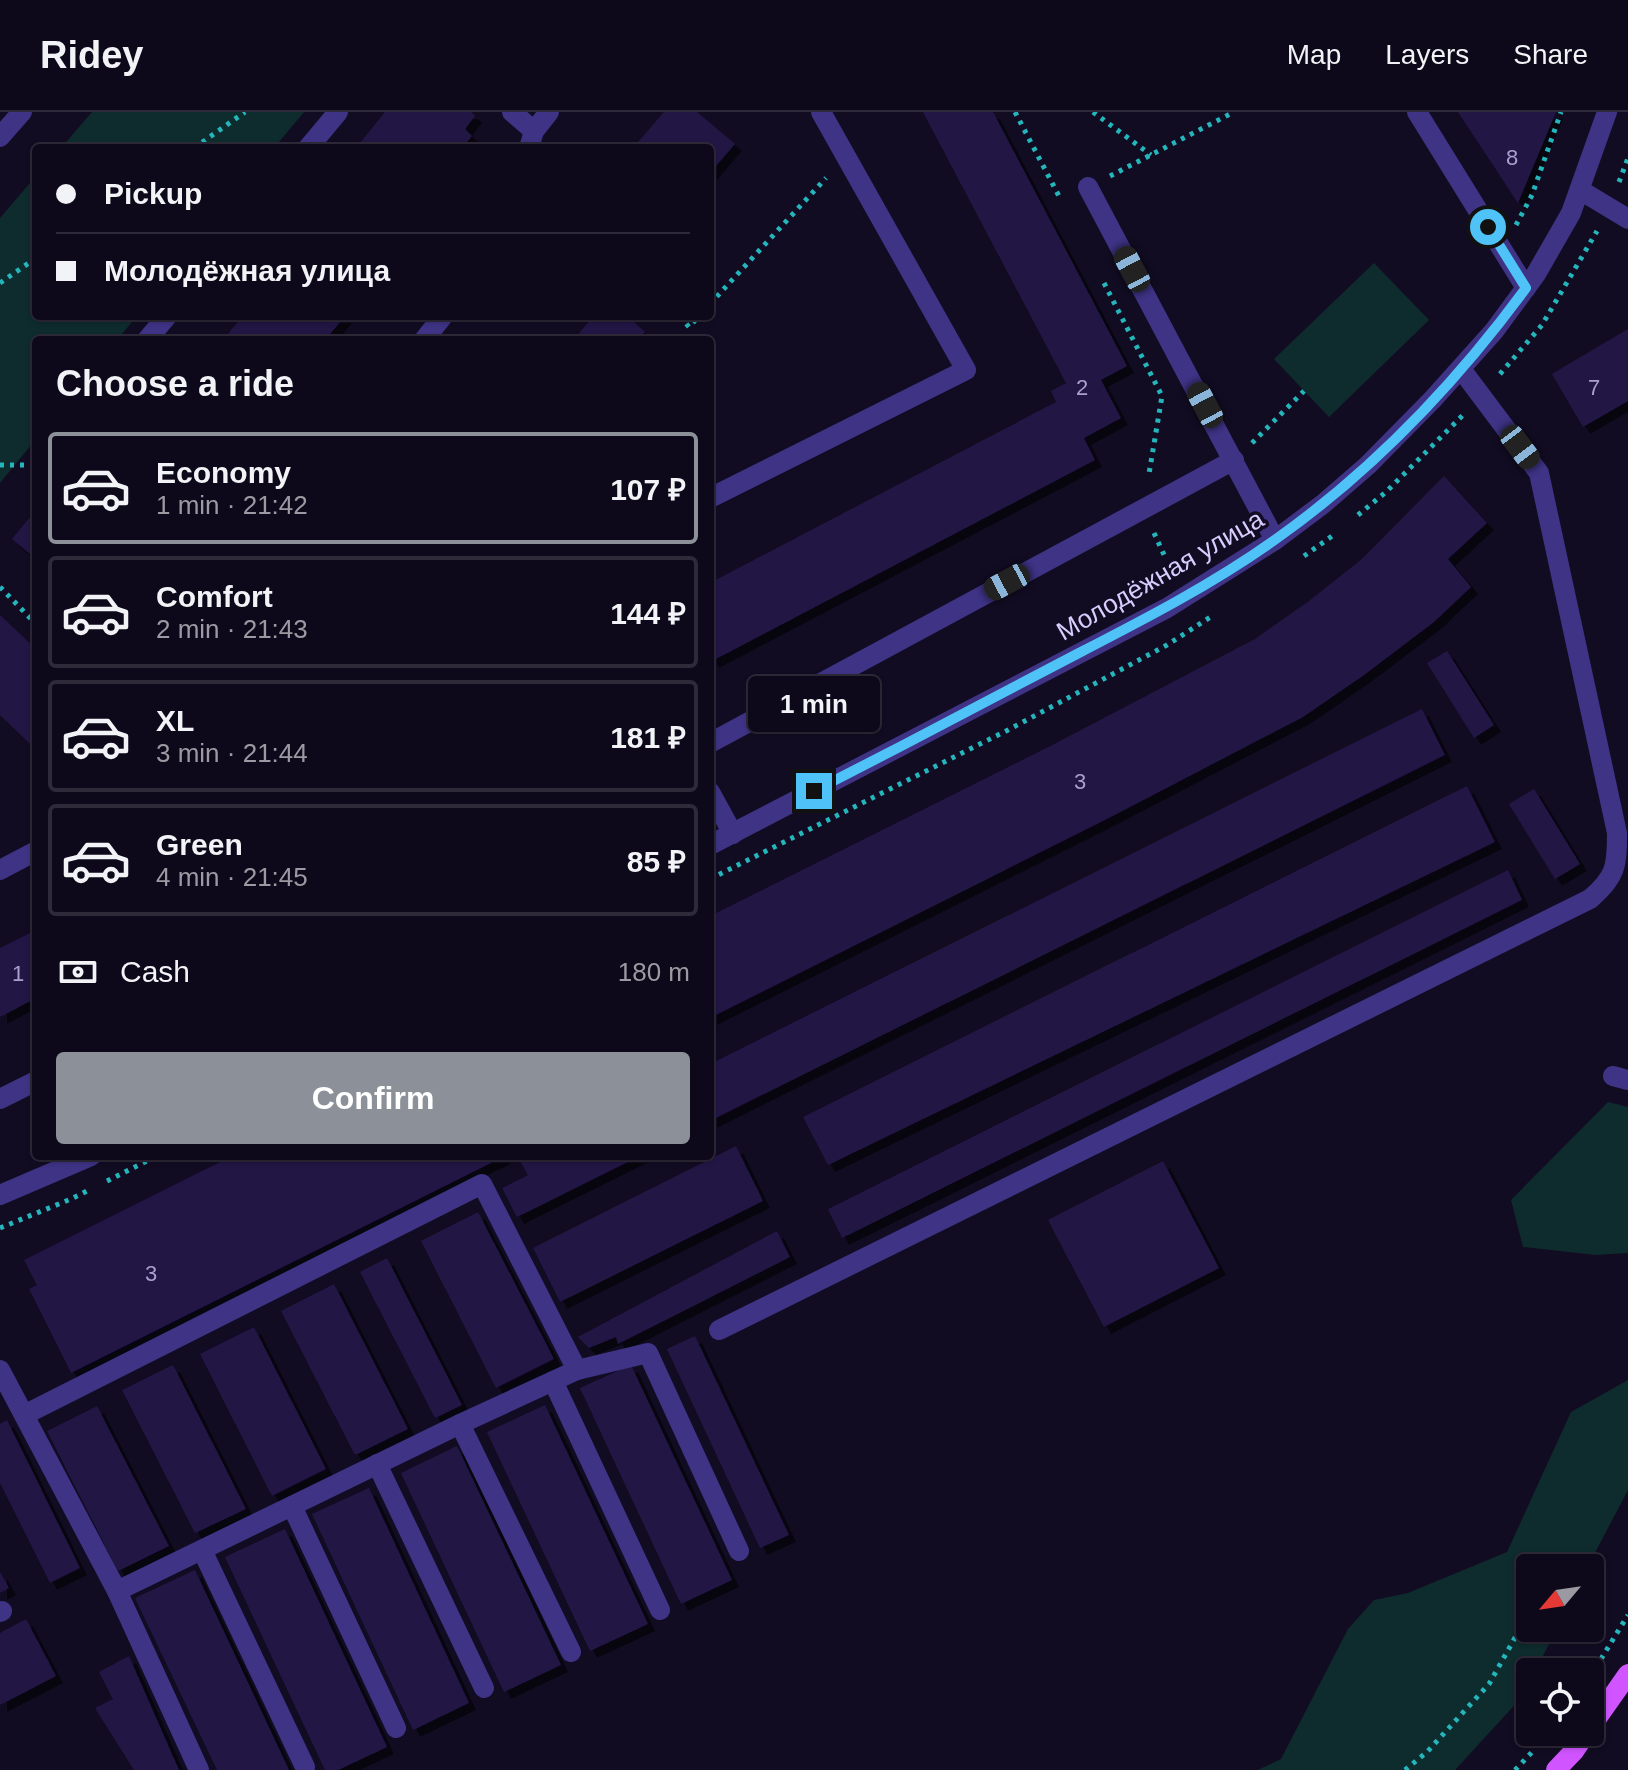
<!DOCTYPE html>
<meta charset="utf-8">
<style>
:root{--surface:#0e091a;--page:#1c1727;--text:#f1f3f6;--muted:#9b9aa2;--line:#2e2a39;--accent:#8c9099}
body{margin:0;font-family:Helvetica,sans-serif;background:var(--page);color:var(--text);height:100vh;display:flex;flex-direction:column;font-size:30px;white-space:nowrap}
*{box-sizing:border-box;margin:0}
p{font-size:26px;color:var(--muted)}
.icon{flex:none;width:44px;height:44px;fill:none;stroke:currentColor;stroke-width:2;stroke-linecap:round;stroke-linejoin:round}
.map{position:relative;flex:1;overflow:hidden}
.side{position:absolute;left:32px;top:224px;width:682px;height:824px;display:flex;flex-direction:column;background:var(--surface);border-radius:8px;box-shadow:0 2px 6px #0004,0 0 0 2px var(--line)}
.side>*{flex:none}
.guide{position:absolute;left:32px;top:32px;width:682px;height:176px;border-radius:8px;box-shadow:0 2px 6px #0004,0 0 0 2px var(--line);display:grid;align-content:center;height:176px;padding:0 24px;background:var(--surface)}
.needle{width:52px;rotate:241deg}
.tools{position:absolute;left:1516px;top:1442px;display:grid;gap:16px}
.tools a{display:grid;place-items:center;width:88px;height:88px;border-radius:8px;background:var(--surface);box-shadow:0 2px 6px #0004,0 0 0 2px var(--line);font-size:40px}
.end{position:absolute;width:36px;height:36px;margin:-18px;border:10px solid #4fc3f7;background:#111;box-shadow:0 0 0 4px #111}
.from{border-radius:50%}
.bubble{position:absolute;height:56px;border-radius:8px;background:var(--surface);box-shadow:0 2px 6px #0004,0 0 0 2px var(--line);font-size:26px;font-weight:700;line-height:56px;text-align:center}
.car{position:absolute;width:24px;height:48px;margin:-24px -12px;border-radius:10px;box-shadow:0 0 6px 2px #0007;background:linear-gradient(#222 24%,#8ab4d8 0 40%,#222 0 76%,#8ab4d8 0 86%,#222 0)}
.guide b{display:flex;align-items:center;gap:28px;height:76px;font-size:30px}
.guide b+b{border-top:2px solid var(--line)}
.guide i{width:20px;height:20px;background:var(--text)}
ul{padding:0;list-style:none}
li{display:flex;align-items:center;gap:24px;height:112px;margin:0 16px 12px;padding:0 8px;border:4px solid var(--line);border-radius:8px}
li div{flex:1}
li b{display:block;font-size:30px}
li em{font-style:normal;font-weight:700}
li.active{border-color:var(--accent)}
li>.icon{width:72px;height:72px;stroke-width:1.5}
h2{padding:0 24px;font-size:36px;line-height:96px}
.pay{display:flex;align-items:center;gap:20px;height:88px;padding:0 24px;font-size:30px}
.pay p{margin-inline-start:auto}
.cta{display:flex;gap:16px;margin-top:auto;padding:16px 24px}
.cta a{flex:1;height:92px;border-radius:8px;background:var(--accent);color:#fff;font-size:32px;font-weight:700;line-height:92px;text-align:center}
header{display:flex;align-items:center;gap:48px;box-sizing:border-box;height:112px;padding:0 40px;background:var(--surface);border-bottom:2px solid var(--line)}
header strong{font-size:38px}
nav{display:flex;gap:44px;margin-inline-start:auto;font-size:28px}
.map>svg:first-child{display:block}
</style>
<header>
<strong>Ridey</strong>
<nav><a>Map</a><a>Layers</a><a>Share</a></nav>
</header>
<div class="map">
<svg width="1628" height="1658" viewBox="0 0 1628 1658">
<defs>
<filter id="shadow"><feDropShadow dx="7" dy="7" stdDeviation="0" flood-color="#0009"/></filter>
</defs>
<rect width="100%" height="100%" fill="#120c23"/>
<g fill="#0e2b2d">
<path d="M92,0H304L274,36H61Z"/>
<path d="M36,64V204H137L117,228H36V327L0,371V106Z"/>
<path d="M1374,151L1429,208L1329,305L1274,247Z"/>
<path d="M1608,990L1628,995V1141L1595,1143L1523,1135L1511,1088Z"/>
<path d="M1628,1268V1378L1587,1456H1530V1516H1557L1535,1560H1530V1569L1522,1585L1455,1658H1258L1281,1647L1348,1517L1374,1488L1408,1481L1507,1440L1571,1300Z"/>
</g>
<g fill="#241645" filter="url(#shadow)">
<path d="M385,0H471L475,4L465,17L472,24L462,36H356Z"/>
<path d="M664,0H697L735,32L710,61V36H633Z"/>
<path d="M923,0H993L1127,254L1101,268L1121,306L1084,326L1095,348L712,549L710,545V471L1056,290L1051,279L1066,271Z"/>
<path d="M1458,0H1556L1518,91Z"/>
<path d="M243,204H345L325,228H223Z"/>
<path d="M594,204H604L606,206L608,204H627L645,220L638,228H588L579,221Z"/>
<path d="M1628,217V289L1583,315L1552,262Z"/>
<path d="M1444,364L1487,411L1448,447L1471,475L1434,510L1364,563L1303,605L1103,709L710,906V804L1060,629L1255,527L1309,489L1362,447Z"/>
<path d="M36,398V447L12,427Z"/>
<path d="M0,503L36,537V625L30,632L0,603Z"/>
<path d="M1447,539L1494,613L1474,626L1427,551Z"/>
<path d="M1422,597L1445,643L710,1009V952Z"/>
<path d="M1467,674L1495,730L828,1053L803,1005Z"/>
<path d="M1534,677L1580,752L1555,767L1509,692Z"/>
<path d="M1508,758L1522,788L842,1126L828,1097Z"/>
<path d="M36,818V886L0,905V836Z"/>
<path d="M736,1034L763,1089L560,1190L533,1136Z"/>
<path d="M232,1044H505L71,1261L29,1177L37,1173L24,1148Z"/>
<path d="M525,1044H640L517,1105L502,1076L528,1063L519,1047Z"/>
<path d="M1163,1049L1219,1156L1104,1215L1048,1108Z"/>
<path d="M478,1100L554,1247L496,1276L421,1129Z"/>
<path d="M777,1119L790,1145L618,1232L616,1225L589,1236L578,1225Z"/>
<path d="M387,1146L462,1293L435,1306L360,1160Z"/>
<path d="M334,1172L408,1317L355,1343L281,1199Z"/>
<path d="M254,1215L326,1357L272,1384L200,1242Z"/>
<path d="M695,1224L789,1423L760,1436L667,1237Z"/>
<path d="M173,1253L246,1397L195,1421L122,1278Z"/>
<path d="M631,1253L732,1468L681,1492L580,1276Z"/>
<path d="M545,1293L648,1512L590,1539L487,1320Z"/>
<path d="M97,1294L169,1434L118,1459L47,1319Z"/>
<path d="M7,1308L80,1456L50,1471L0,1371V1312Z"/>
<path d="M457,1334L561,1553L504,1580L401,1361Z"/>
<path d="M369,1376L469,1591L413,1618L312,1402Z"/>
<path d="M285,1417L387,1635L338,1658H325L225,1445Z"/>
<path d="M195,1458L289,1658H217L135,1486Z"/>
<path d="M0,1460L9,1476L0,1481Z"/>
<path d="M26,1507L56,1564L0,1593V1521Z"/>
<path d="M129,1544L179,1658H134L95,1596L113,1587L99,1560Z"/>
</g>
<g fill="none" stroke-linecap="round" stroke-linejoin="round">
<g stroke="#25b6bc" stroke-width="5" stroke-dasharray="4 6" stroke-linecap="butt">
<path d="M1015,0L1061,88"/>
<path d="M1093,0L1151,43"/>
<path d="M194,36L245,0"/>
<path d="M1110,64L1234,0"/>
<path d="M1619,70L1628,46"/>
<path d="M1516,113L1532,83L1561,0"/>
<path d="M0,171L36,146"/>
<path d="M1104,171L1162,284L1149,362"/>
<path d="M710,192L826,66"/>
<path d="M680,204L689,215L699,204"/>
<path d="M1500,262L1542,213L1597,119"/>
<path d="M1252,331L1304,279"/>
<path d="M0,353H36"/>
<path d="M1358,403L1386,380L1464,302"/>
<path d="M1154,421L1165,445"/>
<path d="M1304,444L1335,422"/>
<path d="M0,475L36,512"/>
<path d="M710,767L1008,618L1167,533L1212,504"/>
<path d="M107,1069L157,1044"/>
<path d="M0,1116L71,1087L91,1077"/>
<path d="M1601,1547L1628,1503"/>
<path d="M1405,1658L1427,1640L1489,1572L1530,1499"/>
<path d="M1515,1658L1534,1638"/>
</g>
<g stroke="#3e3385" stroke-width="20">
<path d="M512,0L534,19"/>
<path d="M1417,0L1526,176"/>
<path d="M0,25L22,0"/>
<path d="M308,36L338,0"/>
<path d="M529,36L534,19L549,0"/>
<path d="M1088,75L1275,428"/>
<path d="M1580,78L1628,107"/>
<path d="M147,228L167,204"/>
<path d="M424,228L443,204"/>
<path d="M710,386L966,258L821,0"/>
<path d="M710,631L1234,348"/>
<path d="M710,680L733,722"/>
<path d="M710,733L1167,496L1275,428L1323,392L1368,353L1433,287L1494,219L1536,162L1571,101L1607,0"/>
<path d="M0,758L36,739"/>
<path d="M1613,964L1628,968"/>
<path d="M0,987L36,969"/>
<path d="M0,1083L91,1044"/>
<path d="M719,1218L1590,787C1616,765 1617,754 1617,721L1539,361L1461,257"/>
<path d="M0,1258L117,1479L460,1312L577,1258L482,1072L24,1303"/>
<path d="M577,1258L648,1241L739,1439"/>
<path d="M553,1269L660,1498"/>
<path d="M460,1312L571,1540"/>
<path d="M377,1352L484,1576"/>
<path d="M292,1394L396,1616"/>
<path d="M202,1438L305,1655"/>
<path d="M117,1479L199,1658"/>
<path d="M0,1500L2,1499"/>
</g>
<g stroke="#d054ff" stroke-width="20">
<path d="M1590,1616L1628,1562"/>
<path d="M1556,1658L1574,1639L1587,1620"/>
</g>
</g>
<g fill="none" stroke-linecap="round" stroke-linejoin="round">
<path stroke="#4fc3f7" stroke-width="10" d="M814,679C902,634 990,588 1077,542C1145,507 1213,472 1276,427C1372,359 1456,271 1526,176L1488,115"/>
</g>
<g text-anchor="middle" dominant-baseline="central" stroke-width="7" stroke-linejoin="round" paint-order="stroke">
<g font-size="22" fill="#ab9fd0">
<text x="1512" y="45">8</text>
<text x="1082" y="275">2</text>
<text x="1594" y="275">7</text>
<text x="1080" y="669">3</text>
<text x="18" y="861">1</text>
<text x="151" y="1161">3</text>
</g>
<g font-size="26" fill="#d8cdff" stroke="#120c23">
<text transform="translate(1160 463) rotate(-30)">Молодёжная улица</text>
</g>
</g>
</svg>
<div class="tools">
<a><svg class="needle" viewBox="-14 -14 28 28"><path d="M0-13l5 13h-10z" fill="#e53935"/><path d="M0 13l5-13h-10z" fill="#9b9aa2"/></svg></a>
<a><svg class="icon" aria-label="locate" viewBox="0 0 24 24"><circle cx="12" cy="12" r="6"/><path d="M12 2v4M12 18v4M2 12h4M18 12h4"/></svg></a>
</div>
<i class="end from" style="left:1488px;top:115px"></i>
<i class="end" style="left:814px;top:679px"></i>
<div class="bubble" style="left:748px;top:564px;width:132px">1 min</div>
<i class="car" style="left:1132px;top:157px;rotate:332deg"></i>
<i class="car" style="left:1205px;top:293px;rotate:332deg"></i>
<i class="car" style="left:1520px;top:335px;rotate:143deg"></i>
<i class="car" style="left:1007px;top:470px;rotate:242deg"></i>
<div class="guide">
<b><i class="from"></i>Pickup</b>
<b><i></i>Молодёжная улица</b>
</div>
<section class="side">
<h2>Choose a ride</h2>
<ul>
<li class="active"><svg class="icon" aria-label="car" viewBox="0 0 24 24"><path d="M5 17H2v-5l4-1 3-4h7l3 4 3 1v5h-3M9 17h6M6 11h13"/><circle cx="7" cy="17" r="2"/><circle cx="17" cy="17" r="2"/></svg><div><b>Economy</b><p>1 min · 21:42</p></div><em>107 ₽</em></li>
<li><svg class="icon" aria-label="car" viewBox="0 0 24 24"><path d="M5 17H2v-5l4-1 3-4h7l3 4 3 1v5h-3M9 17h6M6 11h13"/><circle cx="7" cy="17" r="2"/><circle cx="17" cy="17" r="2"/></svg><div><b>Comfort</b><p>2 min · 21:43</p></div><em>144 ₽</em></li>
<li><svg class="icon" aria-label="car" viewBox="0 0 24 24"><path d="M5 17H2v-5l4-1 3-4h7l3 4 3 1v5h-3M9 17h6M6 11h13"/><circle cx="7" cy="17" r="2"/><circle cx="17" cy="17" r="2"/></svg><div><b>XL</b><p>3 min · 21:44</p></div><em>181 ₽</em></li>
<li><svg class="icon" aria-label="car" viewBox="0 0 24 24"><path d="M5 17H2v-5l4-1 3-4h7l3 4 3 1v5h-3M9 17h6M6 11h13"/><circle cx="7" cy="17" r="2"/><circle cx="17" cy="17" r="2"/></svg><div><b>Green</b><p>4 min · 21:45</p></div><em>85 ₽</em></li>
</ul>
<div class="pay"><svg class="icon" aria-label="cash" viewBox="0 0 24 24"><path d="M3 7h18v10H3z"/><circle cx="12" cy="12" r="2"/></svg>Cash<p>180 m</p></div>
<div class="cta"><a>Confirm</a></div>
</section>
</div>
